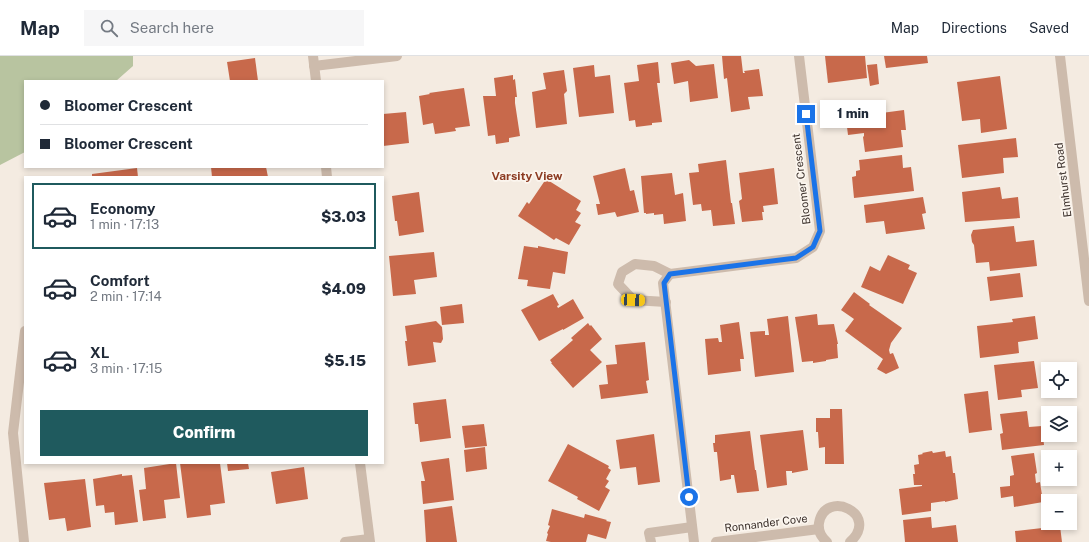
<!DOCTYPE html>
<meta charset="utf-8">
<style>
:root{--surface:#fff;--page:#f6f6f7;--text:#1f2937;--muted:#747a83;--line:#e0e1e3;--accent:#1f5a5e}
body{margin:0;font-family:"Public Sans",sans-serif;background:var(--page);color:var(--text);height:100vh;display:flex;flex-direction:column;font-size:15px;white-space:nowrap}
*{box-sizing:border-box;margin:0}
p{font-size:13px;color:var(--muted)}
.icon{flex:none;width:22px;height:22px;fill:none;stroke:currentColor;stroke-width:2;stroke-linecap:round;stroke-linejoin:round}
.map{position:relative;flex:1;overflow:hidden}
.panel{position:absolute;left:24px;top:120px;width:360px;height:288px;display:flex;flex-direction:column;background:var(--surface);border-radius:0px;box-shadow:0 2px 6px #0003}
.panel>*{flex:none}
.guide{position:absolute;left:24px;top:24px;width:360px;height:88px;border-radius:0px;box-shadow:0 2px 6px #0003;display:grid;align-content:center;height:88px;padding:0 16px;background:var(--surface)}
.fabs{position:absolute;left:1041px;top:306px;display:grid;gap:8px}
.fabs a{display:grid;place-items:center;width:36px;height:36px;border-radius:0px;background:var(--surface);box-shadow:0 2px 6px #0003;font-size:20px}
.end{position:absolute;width:18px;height:18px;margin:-9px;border:5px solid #1a73e8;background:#fff;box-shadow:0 0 0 2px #fff}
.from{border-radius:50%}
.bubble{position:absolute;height:28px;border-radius:0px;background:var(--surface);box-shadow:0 2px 6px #0003;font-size:13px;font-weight:800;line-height:28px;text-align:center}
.car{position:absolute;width:12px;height:24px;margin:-12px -6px;border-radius:5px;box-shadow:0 0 3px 1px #0007;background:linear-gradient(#f5c518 24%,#345 0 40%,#f5c518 0 76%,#345 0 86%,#f5c518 0)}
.guide b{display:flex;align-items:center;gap:14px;height:38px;font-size:15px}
.guide b+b{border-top:1px solid var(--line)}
.guide i{width:10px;height:10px;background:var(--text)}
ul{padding:7px 0 0;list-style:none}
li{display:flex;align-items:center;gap:12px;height:66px;margin:0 8px 6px;padding:0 8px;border:2px solid transparent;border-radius:0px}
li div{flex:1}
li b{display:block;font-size:15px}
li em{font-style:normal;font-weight:800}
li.current{border-color:var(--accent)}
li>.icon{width:36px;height:36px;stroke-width:1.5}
.primary-button{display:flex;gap:8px;margin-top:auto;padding:8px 16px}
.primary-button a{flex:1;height:46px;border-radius:0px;background:var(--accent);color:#fff;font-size:16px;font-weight:800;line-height:46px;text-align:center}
header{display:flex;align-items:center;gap:24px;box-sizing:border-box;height:56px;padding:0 20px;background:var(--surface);border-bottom:1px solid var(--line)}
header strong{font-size:19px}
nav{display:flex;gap:22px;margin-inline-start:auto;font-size:14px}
.search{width:280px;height:36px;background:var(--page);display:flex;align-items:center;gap:10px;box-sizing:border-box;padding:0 14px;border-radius:0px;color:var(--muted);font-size:15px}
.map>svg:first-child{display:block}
</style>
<header>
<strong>Map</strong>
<div class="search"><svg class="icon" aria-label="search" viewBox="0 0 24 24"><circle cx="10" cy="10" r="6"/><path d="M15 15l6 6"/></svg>Search here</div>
<nav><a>Map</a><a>Directions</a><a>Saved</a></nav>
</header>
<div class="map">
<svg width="1089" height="486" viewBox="0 0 1089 486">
<rect width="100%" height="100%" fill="#f4ebe1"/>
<path fill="#b8c4a0" d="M0,0H133V10L116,25H25V96L0,109Z"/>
<g fill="#c8694b">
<path d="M722,0H741L743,17H745L744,15L759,13L763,40L748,41L750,53L731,56L727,22L724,23Z"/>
<path d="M825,0H865L867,22L828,27Z"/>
<path d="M884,0H927L928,7L886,12Z"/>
<path d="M255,2L258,25H230L227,6Z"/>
<path d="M689,4L696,10L714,8L718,42L690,46L688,25L674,28L671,7Z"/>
<path d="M658,6L660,27H657L662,66L652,67V69L636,71L635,64L629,65L624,27L639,25L637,9Z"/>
<path d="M877,8L879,28L870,30L867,9Z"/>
<path d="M594,9L595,21L610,19L614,57L579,61L573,12Z"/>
<path d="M564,14L567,35L564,38L567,68L536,72L532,36L546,33L543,17Z"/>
<path d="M513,19V24L515,23L517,41H515V47L520,80L509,82V86L496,88L495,79L488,80L483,40H496L494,22Z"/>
<path d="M1000,20L1007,73L981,77L980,63L962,65L957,26Z"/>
<path d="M464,32L470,70L455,72L456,75L435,78L433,67L423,69L419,40L430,38L429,37Z"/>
<path d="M873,52L874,58L904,54L906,74H901L903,91L865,96L863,81L864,80V77L848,79L845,55Z"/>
<path d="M406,56L409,87L383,90V58Z"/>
<path d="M1016,82L1018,101L1003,102L1004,117L962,122L958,89Z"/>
<path d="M902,99L903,112L911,111L914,135L854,142L852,121L856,120V115L860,114L859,104Z"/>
<path d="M726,104L731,147H732L735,168L713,170L711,154L702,155L701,148L693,149L689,117L699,116L698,108Z"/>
<path d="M211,111H266L268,121H212Z"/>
<path d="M137,112L138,121H92V118Z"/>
<path d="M625,112L630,135L634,134L639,156L617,161L615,156L598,159L596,148H600L593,120Z"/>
<path d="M774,112L778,148L763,150L764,156H762L763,164L742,166L739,145L742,143L739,117Z"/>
<path d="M672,117L675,139L683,137L686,165L664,168L663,158L654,159V157L646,158V157H644L641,120Z"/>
<path d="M546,123L581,145L576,154L581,157L575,166L581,169L569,189L556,182L554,184L518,160L527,146L529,148Z"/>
<path d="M1000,131L1002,143L1018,141L1020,162L965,166L962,136Z"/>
<path d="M419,136L424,176L399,180L397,165H395L392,140Z"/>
<path d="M923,141L926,157L922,158L925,173L886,178L884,165L866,167L864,149Z"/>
<path d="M1014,170L1016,186L1034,184L1037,210L990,215L989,206L976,207L974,189L972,186L971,179L973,174Z"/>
<path d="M524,190L538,192V190L568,196L565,218L553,216L550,233L527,230L528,224L518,223Z"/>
<path d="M434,196L437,221L414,224L416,238L393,240L389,200Z"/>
<path d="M888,199L910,209L908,213L917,217L903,248L861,231L870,210L880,215Z"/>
<path d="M1020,217L1023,241L990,245L987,221Z"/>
<path d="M854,236L870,248L869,249L902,272L891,287L889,294L890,298L893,297L899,312L886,318L877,313L883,303L845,275L854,263L841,254Z"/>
<path d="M553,238L559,249L557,250L558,252L573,243L584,262L563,274V273L539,285L521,254Z"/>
<path d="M462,248L464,267L442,269L440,251Z"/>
<path d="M817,258L818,269L834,268L838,288H837L838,302L826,304V305L813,307V305L802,306L795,261Z"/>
<path d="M788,260L794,316L755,321L750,276L765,275V279H769L767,263Z"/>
<path d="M1035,260L1038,283L1018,286L1019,297L980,302L977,270L1013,266L1012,263Z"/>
<path d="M436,265L442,271L443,283L441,287L433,286L436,306L408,310L405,285H407L405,270Z"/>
<path d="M739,266L744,303H740L741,315L708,319L705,283L718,282L719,286H722L720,269Z"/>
<path d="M588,267L590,270L591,269L602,283L590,294L602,306L573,332L551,307H552L550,304L573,284L571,282Z"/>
<path d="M645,286L649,324L646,325L648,337L601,343L599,329L608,328L606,309L617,308L615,289Z"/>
<path d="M1034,305L1038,332L1021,334L1022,341L998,344L994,309Z"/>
<path d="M988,335L992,374L969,377L964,338Z"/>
<path d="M446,343L451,382L420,386L418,368H415L413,347Z"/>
<path d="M830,353H842L844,408H825V391L819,392L818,376H816V362H830Z"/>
<path d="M1027,355L1029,371L1042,370L1044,389L1002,394L1000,378L1003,377L1000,358Z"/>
<path d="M484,368L487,390L465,392L462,370Z"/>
<path d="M803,374L808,414L792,417V415H786L787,429L767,432L760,379Z"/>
<path d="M750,375L755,414H756L759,435L737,437L734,419H731V423L720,425L717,396H714L713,387H715V379Z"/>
<path d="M654,378L660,426L638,429L636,411L620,413L616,384Z"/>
<path d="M568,388L609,410L608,412L611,414L606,423L609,425L605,431L610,434L599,455L577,443L578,441L548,425Z"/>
<path d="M485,391L487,413L466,416L464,394Z"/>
<path d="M932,395L933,397L945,395L946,401L951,400L953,417H955L958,443L945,446V445L931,447V455L902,459L899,433L922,430V429H914L913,418H915L914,409L919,408L918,399L923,398L922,397Z"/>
<path d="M1034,397L1037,417L1035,418L1036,427L1040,426L1043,446L1014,451L1013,440L1001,442L1000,431L1010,430V420L1014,419L1011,400Z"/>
<path d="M449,402L454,444L423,448L421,425H425L421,406Z"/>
<path d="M176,407L180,442L164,444L166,462L143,465L139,434L146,433L144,412Z"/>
<path d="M180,407H220L225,447L210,449L211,459L187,462Z"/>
<path d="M227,407H248L249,413L228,415Z"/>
<path d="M304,411L308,443L276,448L271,416Z"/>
<path d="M122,418V420L132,419L138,466L115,469L114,456L105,457L104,449L96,450L93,423Z"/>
<path d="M85,423L91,471L67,475L65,462L49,464L44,427Z"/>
<path d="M452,450L457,486H426L424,454Z"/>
<path d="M552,453L584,462L585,458L607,464L606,465L611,466L606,483L588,478L586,486H551L546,485L548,478L547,477L550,470L548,469Z"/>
<path d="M931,461L932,472L956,469L958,486H905L903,464Z"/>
<path d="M1060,470L1062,486H1016L1015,475Z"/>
</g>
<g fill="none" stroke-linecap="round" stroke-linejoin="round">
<g stroke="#cdbbac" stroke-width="10">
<path d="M313,0L316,25"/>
<path d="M314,10L397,0"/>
<path d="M326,111L327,121"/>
<path d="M666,246L633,244L618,228L622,216L635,208L654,210L670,218"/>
<path d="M360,407L370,486"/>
<path d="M24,486L13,377L25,275"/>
<path d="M345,486L369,483"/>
<path d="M651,486L649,477L692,471"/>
<path d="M694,486L663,227L670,218L796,202L813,191L820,175L799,0"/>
<path d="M716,486L819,473"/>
<path d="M827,486C821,481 818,474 819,467C825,432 881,458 850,486"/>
</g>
<path stroke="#cdbbac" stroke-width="10" d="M1060,0L1089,245"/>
</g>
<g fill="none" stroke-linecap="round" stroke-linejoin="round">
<path stroke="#1a73e8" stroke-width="5" d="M689,441L664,227L670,218L796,202L813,191L820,175L806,58"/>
</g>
<g text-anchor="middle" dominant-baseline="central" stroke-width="3.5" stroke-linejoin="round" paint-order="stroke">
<g font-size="11" fill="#3b302b" stroke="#fbf5ee">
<text transform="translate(801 123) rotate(-97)">Bloomer Crescent</text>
<text transform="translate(1063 124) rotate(-97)">Elmhurst Road</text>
<text transform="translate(766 467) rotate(-7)">Ronnander Cove</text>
</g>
<g font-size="12" font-weight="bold" fill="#8c3b22" stroke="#fbf5ee">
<text x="527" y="120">Varsity View</text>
</g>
</g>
</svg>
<div class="fabs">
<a><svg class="icon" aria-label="locate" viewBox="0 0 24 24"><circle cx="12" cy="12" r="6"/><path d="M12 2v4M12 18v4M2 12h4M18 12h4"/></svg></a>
<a><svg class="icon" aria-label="layers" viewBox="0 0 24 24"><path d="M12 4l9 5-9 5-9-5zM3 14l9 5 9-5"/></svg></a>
<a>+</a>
<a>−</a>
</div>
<i class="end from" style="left:689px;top:441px"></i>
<i class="end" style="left:806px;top:58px"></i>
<div class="bubble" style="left:820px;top:44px;width:66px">1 min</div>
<i class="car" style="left:633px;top:244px;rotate:93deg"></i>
<div class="guide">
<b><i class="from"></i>Bloomer Crescent</b>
<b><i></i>Bloomer Crescent</b>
</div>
<section class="panel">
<ul>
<li class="current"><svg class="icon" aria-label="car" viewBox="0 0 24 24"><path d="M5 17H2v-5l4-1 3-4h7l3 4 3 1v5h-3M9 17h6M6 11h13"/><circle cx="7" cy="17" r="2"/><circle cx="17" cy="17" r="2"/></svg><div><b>Economy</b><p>1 min · 17:13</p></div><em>$3.03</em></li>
<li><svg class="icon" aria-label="car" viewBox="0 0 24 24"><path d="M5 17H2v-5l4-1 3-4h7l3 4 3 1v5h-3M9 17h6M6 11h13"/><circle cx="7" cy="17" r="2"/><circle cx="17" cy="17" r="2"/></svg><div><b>Comfort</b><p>2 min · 17:14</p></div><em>$4.09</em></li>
<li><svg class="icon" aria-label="car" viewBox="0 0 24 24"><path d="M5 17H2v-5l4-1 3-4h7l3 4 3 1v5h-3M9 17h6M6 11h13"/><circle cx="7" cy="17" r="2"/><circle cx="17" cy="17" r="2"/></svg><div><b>XL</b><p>3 min · 17:15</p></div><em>$5.15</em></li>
</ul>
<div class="primary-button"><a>Confirm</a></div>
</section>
</div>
